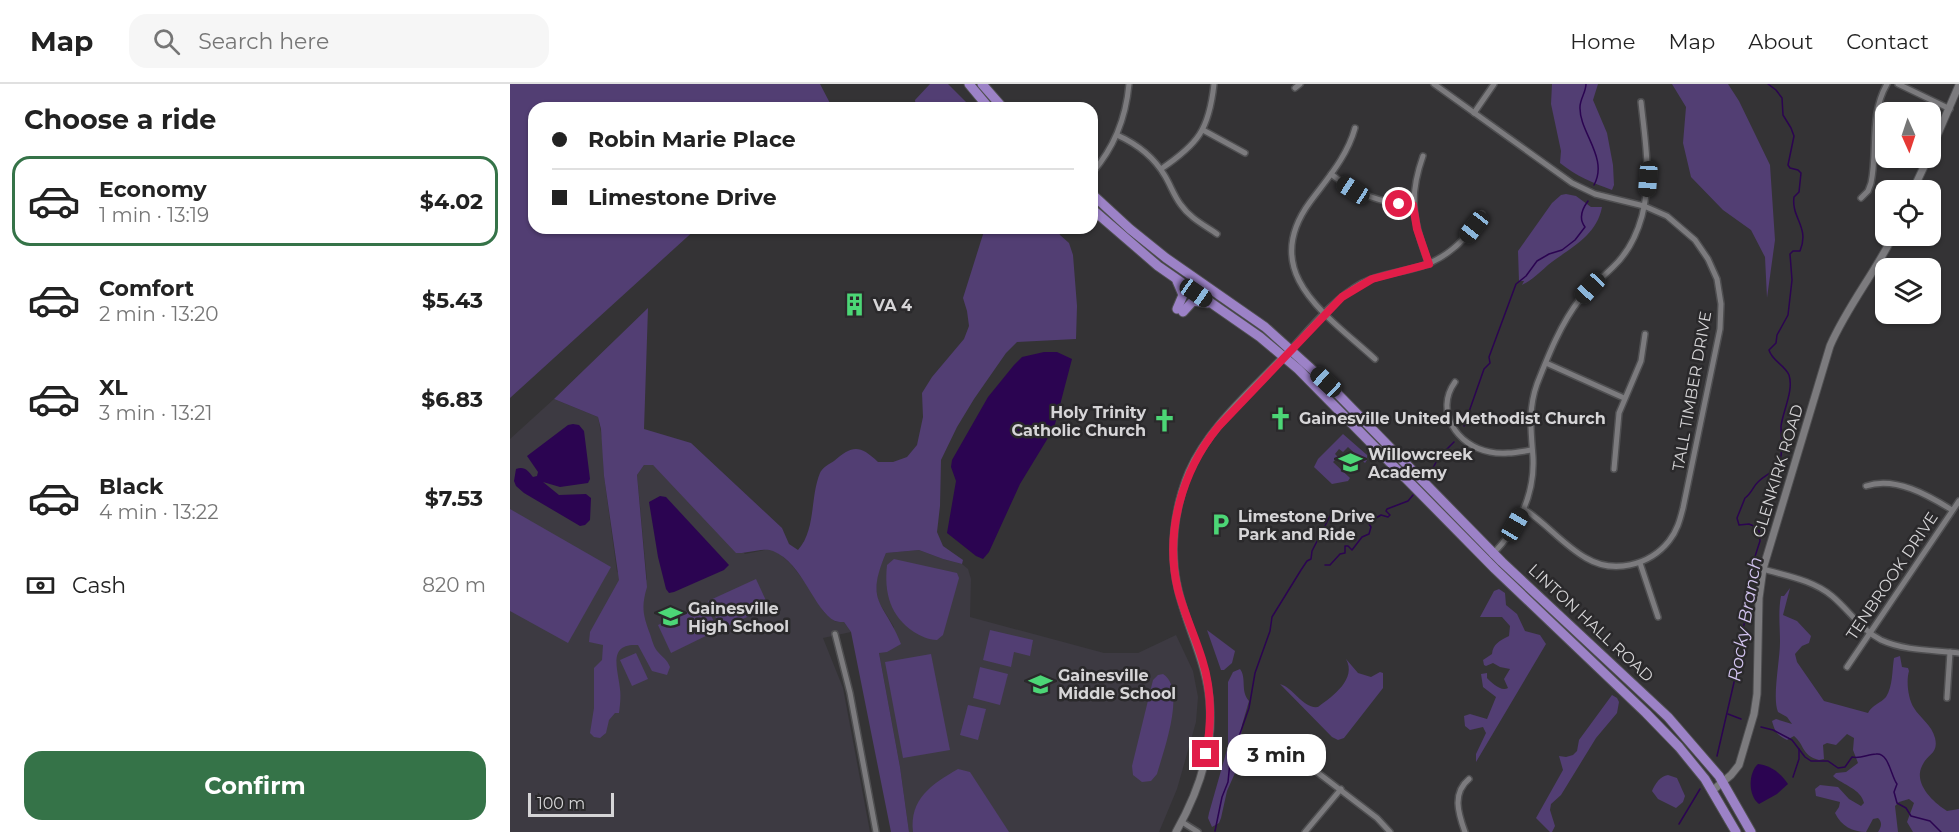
<!DOCTYPE html>
<meta charset="utf-8">
<style>
:root{--surface:#fff;--page:#f6f6f6;--text:#222;--muted:#767676;--line:#e0e0e0;--accent:#357348}
body{margin:0;font-family:Montserrat,sans-serif;background:var(--page);color:var(--text);height:100vh;display:flex;flex-direction:column;font-size:22px;white-space:nowrap}
*{box-sizing:border-box;margin:0}
p{font-size:20px;color:var(--muted)}
.icon{flex:none;width:33px;height:33px;fill:none;stroke:currentColor;stroke-width:2;stroke-linecap:round;stroke-linejoin:round}
.map{position:relative;flex:1;overflow:hidden}
.details{display:flex;flex-direction:column;background:var(--surface);width:510px}
.details>*{flex:none}
.hud{position:absolute;left:18px;top:18px;width:570px;height:132px;border-radius:18px;box-shadow:0 2px 4px #0004;display:grid;align-content:center;height:132px;padding:0 24px;background:var(--surface)}
.needle{width:39px;rotate:177deg}
.fabs{position:absolute;left:1365px;top:18px;display:grid;gap:12px}
.fabs a{display:grid;place-items:center;width:66px;height:66px;border-radius:12px;background:var(--surface);box-shadow:0 2px 4px #0004;font-size:30px}
.scale{position:absolute;left:18px;bottom:15px;width:86px;box-sizing:border-box;padding-left:6px;border:3px solid #d6d5d7;border-top:0;font-size:16px;line-height:21px;white-space:nowrap;color:#d6d5d7;-webkit-text-stroke:4px #2a292b;paint-order:stroke}
.end{position:absolute;width:27px;height:27px;margin:-14px;border:8px solid #e11d48;background:#fff;box-shadow:0 0 0 3px #fff}
.from{border-radius:50%}
.bubble{position:absolute;height:42px;border-radius:18px;background:var(--surface);box-shadow:0 2px 4px #0004;font-size:20px;font-weight:700;line-height:42px;text-align:center}
.car{position:absolute;width:18px;height:36px;margin:-18px -9px;border-radius:8px;box-shadow:0 0 4px 2px #0007;background:linear-gradient(#222 24%,#8ab4d8 0 40%,#222 0 76%,#8ab4d8 0 86%,#222 0)}
.hud b{display:flex;align-items:center;gap:21px;height:57px;font-size:22px}
.hud b+b{border-top:2px solid var(--line)}
.hud i{width:15px;height:15px;background:var(--text)}
ul{padding:0;list-style:none}
li{display:flex;align-items:center;gap:18px;height:90px;margin:0 12px 9px;padding:0 12px;border:3px solid transparent;border-radius:18px}
li div{flex:1}
li b{display:block;font-size:22px}
li em{font-style:normal;font-weight:700}
li.on{border-color:var(--accent)}
li>.icon{width:54px;height:54px;stroke-width:1.5}
h2{padding:0 24px;font-size:27px;line-height:72px}
.pay{display:flex;align-items:center;gap:15px;height:66px;padding:0 24px;font-size:22px}
.pay p{margin-inline-start:auto}
.cta{display:flex;gap:12px;margin-top:auto;padding:12px 24px}
.cta a{flex:1;height:69px;border-radius:18px;background:var(--accent);color:#fff;font-size:24px;font-weight:700;line-height:69px;text-align:center}
header{display:flex;align-items:center;gap:36px;box-sizing:border-box;height:84px;padding:0 30px;background:var(--surface);border-bottom:2px solid var(--line)}
header strong{font-size:28px}
nav{display:flex;gap:33px;margin-inline-start:auto;font-size:21px}
.search{width:420px;height:54px;background:var(--page);display:flex;align-items:center;gap:15px;box-sizing:border-box;padding:0 21px;border-radius:18px;color:var(--muted);font-size:22px}
main{display:flex;flex:1;min-height:0}
.map>svg:first-child{display:block}
</style>
<header>
<strong>Map</strong>
<div class="search"><svg class="icon" aria-label="search" viewBox="0 0 24 24"><circle cx="10" cy="10" r="6"/><path d="M15 15l6 6"/></svg>Search here</div>
<nav><a>Home</a><a>Map</a><a>About</a><a>Contact</a></nav>
</header>
<main>
<section class="details">
<h2>Choose a ride</h2>
<ul>
<li class="on"><svg class="icon" aria-label="car" viewBox="0 0 24 24"><path d="M5 17H2v-5l4-1 3-4h7l3 4 3 1v5h-3M9 17h6M6 11h13"/><circle cx="7" cy="17" r="2"/><circle cx="17" cy="17" r="2"/></svg><div><b>Economy</b><p>1 min · 13:19</p></div><em>$4.02</em></li>
<li><svg class="icon" aria-label="car" viewBox="0 0 24 24"><path d="M5 17H2v-5l4-1 3-4h7l3 4 3 1v5h-3M9 17h6M6 11h13"/><circle cx="7" cy="17" r="2"/><circle cx="17" cy="17" r="2"/></svg><div><b>Comfort</b><p>2 min · 13:20</p></div><em>$5.43</em></li>
<li><svg class="icon" aria-label="car" viewBox="0 0 24 24"><path d="M5 17H2v-5l4-1 3-4h7l3 4 3 1v5h-3M9 17h6M6 11h13"/><circle cx="7" cy="17" r="2"/><circle cx="17" cy="17" r="2"/></svg><div><b>XL</b><p>3 min · 13:21</p></div><em>$6.83</em></li>
<li><svg class="icon" aria-label="car" viewBox="0 0 24 24"><path d="M5 17H2v-5l4-1 3-4h7l3 4 3 1v5h-3M9 17h6M6 11h13"/><circle cx="7" cy="17" r="2"/><circle cx="17" cy="17" r="2"/></svg><div><b>Black</b><p>4 min · 13:22</p></div><em>$7.53</em></li>
</ul>
<div class="pay"><svg class="icon" aria-label="cash" viewBox="0 0 24 24"><path d="M3 7h18v10H3z"/><circle cx="12" cy="12" r="2"/></svg>Cash<p>820 m</p></div>
<div class="cta"><a>Confirm</a></div>
</section>
<div class="map">
<svg width="1449" height="748" viewBox="0 0 1449 748">
<rect width="100%" height="100%" fill="#343335"/>
<g fill="#3d3a42">
<path d="M44,315L88,333L93,359L94,392L107,488L137,496L127,391L134,381H143L235,470L260,465L270,470L281,480L298,502L314,528L326,538H334L341,548L313,554L333,604L360,748H0V355Z"/>
<path d="M409,466L433,475L452,480L458,485L461,495L460,533L594,569H628L666,551L683,587L688,613L686,638L667,705L649,748H399L390,683L369,569L384,543L368,517L366,503L368,488L376,469Z"/>
</g>
<g fill="#523e73">
<path d="M0,0H310L322,23L24,24V144H187L0,314Z"/>
<path d="M420,0H438L462,24H406L405,16Z"/>
<path d="M1042,0H1088L1083,16L1097,49L1103,81L1104,101L1102,106C1083,99 1066,92 1050,79L1051,67L1041,20Z"/>
<path d="M1162,0H1218L1229,17L1260,81L1265,156L1257,214L1255,173L1241,146L1213,126L1181,93L1173,59L1176,23Z"/>
<path d="M1056,110L1066,112L1081,123H1092C1087,149 1066,161 1046,175C1034,183 1026,194 1012,201L1014,197H1009L1008,167L1042,119L1051,111Z"/>
<path d="M475,144H547L550,151L559,159L563,171L567,222L566,255L507,258L496,269L464,315L447,343L431,376L430,422L427,448L433,462L453,476L452,480L433,475L409,466L376,469C354,520 375,518 391,560L377,568L369,569L390,683L399,748H381L341,548L334,538C333,538 327,538 325,537C304,527 293,479 263,467C253,463 238,470 226,469L143,381H134L127,391L137,503C131,523 133,531 140,550C142,556 144,564 148,568C154,575 156,574 160,583L157,591L142,587L128,561C97,559 108,585 110,605C111,613 110,621 109,629H105L99,636L96,649L90,654L84,653L80,649L84,624V584L92,576L93,561L79,558L80,548L109,496L94,392L91,345L88,333L44,315L138,224L134,345L181,359L272,444L279,460L288,466C306,446 300,413 310,389C312,384 319,380 324,377C342,362 349,360 368,378H383L397,373L407,361L413,333L412,309L422,293L454,255L459,242L457,227L453,214Z"/>
<path d="M833,350L857,371V376L855,379L838,363L833,368L829,365L825,370L828,373L823,378L840,394L838,397L822,400L804,383L808,375Z"/>
<path d="M0,425L101,483L58,559L0,527Z"/>
<path d="M384,475L447,489L449,494L433,551L427,556C418,556 411,552 404,548C380,532 374,509 377,481Z"/>
<path d="M246,495L259,523L211,545L198,517Z"/>
<path d="M1280,504L1273,531L1287,537L1301,552L1299,559L1292,562L1285,570L1287,578L1314,617L1358,629C1362,621 1371,619 1376,613C1383,602 1382,586 1384,574L1390,572L1392,583L1398,584L1399,587C1396,597 1398,615 1404,624C1410,634 1422,641 1425,654C1429,670 1417,670 1412,682C1403,700 1424,719 1437,727L1449,725V748H1403L1397,738L1404,719L1399,715L1389,718L1385,722L1388,748H1368C1371,743 1373,739 1368,734L1363,735L1356,748C1343,748 1331,742 1325,729L1329,723L1330,718L1306,712L1305,705L1310,701L1328,703L1339,715L1351,722L1354,719C1351,705 1333,701 1323,692L1326,689L1336,688L1348,679L1343,666L1344,654L1337,650L1326,661L1317,659L1313,661L1314,675L1309,676C1291,671 1295,661 1284,652L1277,656C1267,651 1265,648 1262,637L1266,635L1282,640L1277,633L1268,628C1262,614 1270,576 1270,558C1270,542 1268,528 1271,512H1274Z"/>
<path d="M989,505L995,509L996,521L1007,530L1015,547L1030,551L1036,560L966,678V670L976,649L973,643L960,646L955,642L954,632L960,630L977,635L986,613L973,603L971,590L977,589V594C982,599 991,608 998,604L994,595L1000,585L990,583L983,579L976,582L974,581L973,576L982,570C983,560 989,557 999,552L1000,542L992,533H970L984,507Z"/>
<path d="M195,519L208,546L161,569L148,541Z"/>
<path d="M480,546L523,556L520,572L504,568L501,583L473,576Z"/>
<path d="M697,546L725,567L722,579L714,586H711Z"/>
<path d="M126,569L138,595L122,602L110,576Z"/>
<path d="M421,570L440,666L393,674L375,578Z"/>
<path d="M836,575L848,589L861,593L870,588L873,589V604L834,654L828,656L822,653L770,600C784,604 793,625 808,623C823,612 847,595 836,575Z"/>
<path d="M470,583L498,590L490,621L463,614Z"/>
<path d="M730,585C737,594 730,607 739,617L732,641L731,651L733,665L729,680L717,707L711,734L709,739L702,743L698,734L699,729L718,662V598L723,588Z"/>
<path d="M653,590C677,605 653,668 647,690L641,697L632,698L623,691L622,682L643,596L648,591Z"/>
<path d="M1102,611L1107,614L1109,618L1107,629L1086,654L1051,711L1041,720L1040,726L1045,742L1042,748H1040L1026,734L1053,686L1049,672L1056,673L1063,671L1067,667L1069,656Z"/>
<path d="M458,621L476,625L468,656L450,651Z"/>
<path d="M448,685L460,688L499,748H403C399,715 422,700 448,685Z"/>
<path d="M1158,691L1167,694L1175,712L1173,718L1166,724L1148,715L1142,707C1145,700 1150,692 1158,691Z"/>
</g>
<g fill="#2b0451">
<path d="M534,268H547L562,275L544,344L510,400L479,468L473,475L466,472L437,449L446,397L441,383L442,376L478,313L504,281L512,273Z"/>
<path d="M63,340L69,341L74,347L80,395L78,399L50,403L33,398L49,411L76,410L81,414L80,436L75,441L70,442L14,409L6,402L4,397L6,385C15,382 18,387 23,393L27,392L28,388L17,372L58,341Z"/>
<path d="M150,412L156,413L219,481L214,486L164,508L159,509L156,505L148,473L139,418Z"/>
<path d="M1248,680C1261,681 1271,690 1278,700L1267,710L1249,720C1238,712 1238,689 1248,680Z"/>
</g>
<g fill="none" stroke-linecap="round" stroke-linejoin="round">
<g stroke="#2b0451" stroke-width="1.5">
<path d="M1076,0C1076,8 1070,15 1070,23C1069,48 1099,74 1084,101"/>
<path d="M954,342L974,285L980,279L979,273L1006,200L1016,192L1027,177L1039,170L1052,166L1065,156L1075,143C1068,134 1072,125 1078,117"/>
<path d="M920,389L929,373L944,358"/>
<path d="M815,481H820L830,470L835,469V462H838L842,466L852,453L859,450L861,443L859,440L861,437L871,431L878,433L880,431L876,427L877,425L898,417L903,411"/>
<path d="M1218,630L1231,635"/>
<path d="M1251,643L1263,646L1282,656L1295,673L1301,677H1318L1328,684L1335,683L1342,673C1351,675 1358,670 1366,670C1379,668 1381,693 1387,700L1384,708L1387,719L1396,724L1401,732L1420,737L1431,748"/>
<path d="M1207,672L1225,594V574L1242,511L1239,491L1250,457L1249,447L1246,443L1239,440L1229,441L1227,434L1235,414C1242,409 1243,402 1249,397C1256,390 1265,388 1269,379C1274,368 1271,353 1271,342C1273,327 1284,306 1279,291C1275,281 1262,277 1259,266L1266,259L1267,251L1278,231L1282,196L1280,170L1283,167H1290C1300,143 1281,134 1284,113L1289,108L1291,89L1288,86L1280,84L1278,81L1284,52L1281,44L1273,31L1272,14L1266,6L1258,0"/>
<path d="M1283,693L1289,675V665"/>
<path d="M1169,740L1190,705"/>
<path d="M705,747L712,713L718,698L720,678L739,624L745,589L760,547L762,533L791,486L797,477L801,475L802,467L821,430"/>
</g>
<defs>
<g id="minor">
<path d="M924,0L1062,99L1085,110L1134,122L1157,132L1185,156L1198,175L1207,195L1211,220L1210,245L1173,424C1170,436 1167,447 1159,457C1139,482 1103,490 1076,474C1053,461 1036,439 1014,425"/>
<path d="M1388,0L1440,25"/>
<path d="M785,4L790,0"/>
<path d="M964,29L984,0"/>
<path d="M845,44C837,73 817,95 800,118C748,189 817,231 865,275"/>
<path d="M693,46L735,69"/>
<path d="M607,51C627,60 644,73 655,92C661,102 664,112 671,121C680,134 694,141 707,150"/>
<path d="M913,72C898,114 903,139 919,180"/>
<path d="M651,85C688,60 699,46 704,0"/>
<path d="M582,89C604,64 616,33 619,0"/>
<path d="M821,90C846,110 870,119 903,121"/>
<path d="M1351,114L1358,107L1361,99C1368,66 1359,31 1377,0"/>
<path d="M781,265C802,242 825,214 852,199C868,191 885,189 901,185C934,178 956,157 972,130"/>
<path d="M1036,279L1114,314"/>
<path d="M945,298C924,327 947,362 980,368C994,371 1008,368 1022,366"/>
<path d="M1104,385L1109,329L1131,277L1135,250"/>
<path d="M1356,402C1385,392 1418,411 1442,426"/>
<path d="M982,471C1008,444 1025,411 1023,373C1021,347 1018,325 1027,300C1038,272 1051,239 1070,215C1080,203 1092,194 1103,183C1117,170 1127,150 1132,132C1142,94 1135,56 1131,18"/>
<path d="M1130,479L1148,533"/>
<path d="M1253,485C1277,492 1303,496 1322,512C1340,527 1350,545 1371,556C1395,567 1423,566 1449,569"/>
<path d="M325,550L340,609L366,748"/>
<path d="M1337,583L1449,417"/>
<path d="M1437,614L1440,568"/>
<path d="M779,677L792,678L799,682L867,734L880,748"/>
<path d="M672,738L688,748"/>
<path d="M795,748L831,705"/>
<path d="M955,748C948,729 942,709 959,695"/>
</g>
<g id="tertiary">
<path d="M1420,68L1449,1"/>
<path d="M1403,106L1418,74"/>
<path d="M1202,707L1221,691L1229,681L1244,630L1247,610L1249,514L1253,485L1320,262C1337,223 1364,190 1383,152"/>
<path d="M666,748C688,709 703,668 700,623C698,580 677,545 668,505C659,467 664,424 679,388C699,342 743,306 777,269"/>
</g>
<g id="primary">
<path d="M459,0L479,24"/>
<path d="M472,0L493,24"/>
<path d="M582,110L620,145L656,174L755,243L816,298L992,478L1158,633L1209,692L1241,748"/>
<path d="M582,125L648,182L750,253L788,285L985,485L1136,629L1169,663L1195,695L1226,748"/>
<path d="M667,197L673,211L667,225"/>
<path d="M673,228L683,217L698,219"/>
</g>
</defs>
<use href="#minor" stroke="#4f4f51" stroke-width="8"/>
<use href="#tertiary" stroke="#4f4f51" stroke-width="9"/>
<use href="#primary" stroke="#4f4f51" stroke-width="11"/>
<use href="#minor" stroke="#7c7b7e" stroke-width="5"/>
<use href="#tertiary" stroke="#7c7b7e" stroke-width="7"/>
<use href="#primary" stroke="#9c82c7" stroke-width="9"/>
</g>
<g fill="none" stroke-linecap="round" stroke-linejoin="round">
<path stroke="#e11d48" stroke-width="8" d="M696,670C702,638 702,606 692,575C685,552 674,529 668,506C654,449 672,387 708,343L832,213L862,195L919,180L907,145L903,121L889,120"/>
</g>
<defs>
<symbol id="building-bare" viewBox="-9 -9 18 18"><path d="M-4-6H4V6H1V3H-1V6H-4ZM-2.5-4.3h1.7v1.8h-1.7ZM.8-4.3h1.7v1.8H.8ZM-2.5-1h1.7V.8h-1.7ZM.8-1h1.7V.8H.8Z" fill="#4cd676" stroke="#2a292b" stroke-width="2.5" paint-order="stroke"/></symbol>
<symbol id="church-bare" viewBox="-9 -9 18 18"><path d="M-1.2-6h2.4v3.5h3.3v2.4h-3.3V6h-2.4V-.1h-3.3v-2.4h3.3Z" fill="#4cd676" stroke="#2a292b" stroke-width="2.5" paint-order="stroke"/></symbol>
<symbol id="school-bare" viewBox="-9 -9 18 18"><path d="M0-5L7-2L0 1L-7-2ZM-4 1L0 2.5L4 1V4Q0 6-4 4Z" fill="#4cd676" stroke="#2a292b" stroke-width="2.5" paint-order="stroke"/></symbol>
<symbol id="parking-bare" viewBox="-9 -9 18 18"><path d="M-3.5-5.5H1a3.5 3.5 0 0 1 0 7H-1V5.5H-3.5ZM-1-3.4V-.6H.8a1.4 1.4 0 0 0 0-2.8Z" fill="#4cd676" stroke="#2a292b" stroke-width="2.5" paint-order="stroke"/></symbol>
</defs>
<g fill-rule="evenodd">
<use href="#building-bare" x="328" y="204" width="33" height="33"/>
<use href="#church-bare" x="754" y="318" width="33" height="33"/>
<use href="#church-bare" x="638" y="320" width="33" height="33"/>
<use href="#school-bare" x="824" y="362" width="33" height="33"/>
<use href="#parking-bare" x="694" y="424" width="33" height="33"/>
<use href="#school-bare" x="144" y="516" width="33" height="33"/>
<use href="#school-bare" x="514" y="584" width="33" height="33"/>
</g>
<g text-anchor="middle" dominant-baseline="central" stroke-width="5" stroke-linejoin="round" paint-order="stroke">
<g font-size="16" font-weight="bold" fill="#d6d5d7" stroke="#2a292b" text-anchor="start">
<text x="363" y="221">VA 4</text>
<text x="636" y="328" text-anchor="end">Holy Trinity<tspan x="636" dy="18">Catholic Church</tspan></text>
<text x="789" y="334">Gainesville United Methodist Church</text>
<text x="858" y="370">Willowcreek<tspan x="858" dy="18">Academy</tspan></text>
<text x="728" y="432">Limestone Drive<tspan x="728" dy="18">Park and Ride</tspan></text>
<text x="178" y="524">Gainesville<tspan x="178" dy="18">High School</tspan></text>
<text x="548" y="591">Gainesville<tspan x="548" dy="18">Middle School</tspan></text>
</g>
<g font-size="16" fill="#d6d5d7" stroke="#2a292b">
<text transform="translate(1182 307) rotate(-80)">TALL TIMBER DRIVE</text>
<text transform="translate(1268 387) rotate(-73)">GLENKIRK ROAD</text>
<text transform="translate(1382 492) rotate(-56)">TENBROOK DRIVE</text>
<text transform="translate(1081 539) rotate(43)">LINTON HALL ROAD</text>
</g>
<g font-size="18" font-style="italic" fill="#d3c4f0" stroke="#2a292b">
<text transform="translate(1235 535) rotate(-80)">Rocky Branch</text>
</g>
</g>
</svg>
<div class="fabs">
<a><svg class="needle" viewBox="-14 -14 28 28"><path d="M0-13l5 13h-10z" fill="#e53935"/><path d="M0 13l5-13h-10z" fill="#767676"/></svg></a>
<a><svg class="icon" aria-label="locate" viewBox="0 0 24 24"><circle cx="12" cy="12" r="6"/><path d="M12 2v4M12 18v4M2 12h4M18 12h4"/></svg></a>
<a><svg class="icon" aria-label="layers" viewBox="0 0 24 24"><path d="M12 4l9 5-9 5-9-5zM3 14l9 5 9-5"/></svg></a>
</div>
<div class="scale">100 m</div>
<i class="end from" style="left:889px;top:120px"></i>
<i class="end" style="left:696px;top:670px"></i>
<div class="bubble" style="left:717px;top:650px;width:99px">3 min</div>
<i class="car" style="left:1138px;top:95px;rotate:184deg"></i>
<i class="car" style="left:843px;top:106px;rotate:303deg"></i>
<i class="car" style="left:964px;top:143px;rotate:218deg"></i>
<i class="car" style="left:1080px;top:204px;rotate:223deg"></i>
<i class="car" style="left:686px;top:209px;rotate:125deg"></i>
<i class="car" style="left:816px;top:298px;rotate:313deg"></i>
<i class="car" style="left:1005px;top:441px;rotate:30deg"></i>
<div class="hud">
<b><i class="from"></i>Robin Marie Place</b>
<b><i></i>Limestone Drive</b>
</div>
</div>
</main>
